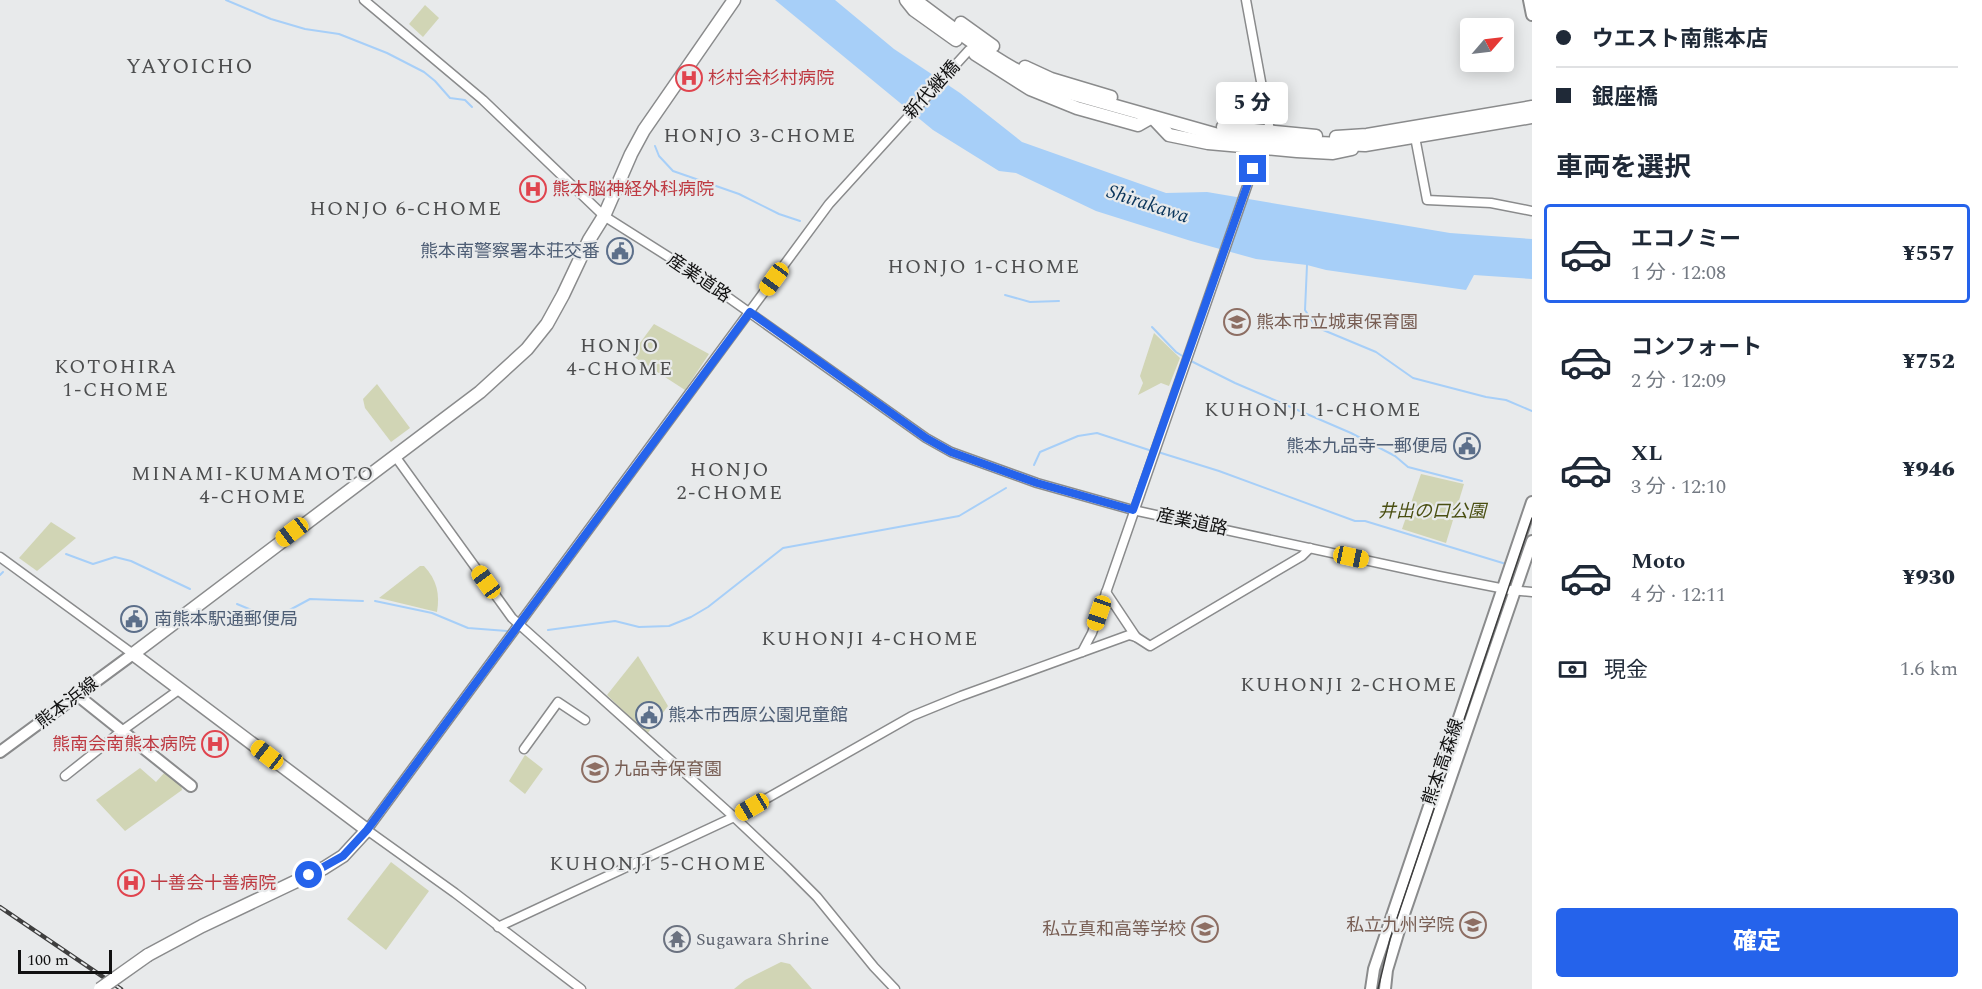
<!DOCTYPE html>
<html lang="ja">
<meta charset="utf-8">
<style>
:root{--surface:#fff;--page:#f6f6f7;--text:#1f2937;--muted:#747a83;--line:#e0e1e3;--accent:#2563eb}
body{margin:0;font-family:Spectral,"Noto Sans JP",serif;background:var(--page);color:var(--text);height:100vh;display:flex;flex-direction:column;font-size:22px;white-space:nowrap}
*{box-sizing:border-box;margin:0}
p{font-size:20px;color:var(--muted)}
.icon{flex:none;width:33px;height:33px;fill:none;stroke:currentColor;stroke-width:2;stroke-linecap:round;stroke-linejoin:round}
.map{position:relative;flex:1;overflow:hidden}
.panel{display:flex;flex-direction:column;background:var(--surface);width:450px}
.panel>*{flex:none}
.banner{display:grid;align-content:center;height:132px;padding:0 24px;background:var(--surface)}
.needle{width:39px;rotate:62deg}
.buttons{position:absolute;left:1460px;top:18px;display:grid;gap:12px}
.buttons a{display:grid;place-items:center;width:54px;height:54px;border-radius:6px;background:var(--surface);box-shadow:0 3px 15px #0003;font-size:30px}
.scale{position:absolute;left:18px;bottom:15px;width:94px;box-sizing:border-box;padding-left:6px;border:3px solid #111;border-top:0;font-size:16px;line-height:21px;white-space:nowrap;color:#111;-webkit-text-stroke:4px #e8eaeb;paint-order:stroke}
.end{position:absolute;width:27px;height:27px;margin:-14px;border:8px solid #2563eb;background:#fff;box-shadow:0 0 0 3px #fff}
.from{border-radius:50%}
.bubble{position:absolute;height:42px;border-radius:6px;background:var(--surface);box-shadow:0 3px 15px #0003;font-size:20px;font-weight:800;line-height:42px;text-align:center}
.car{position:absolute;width:18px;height:36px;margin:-18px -9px;border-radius:8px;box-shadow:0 0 4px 2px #0007;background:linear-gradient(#f5c518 24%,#345 0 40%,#f5c518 0 76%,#345 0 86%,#f5c518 0)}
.banner b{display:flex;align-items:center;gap:21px;height:57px;font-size:22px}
.banner b+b{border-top:2px solid var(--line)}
.banner i{width:15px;height:15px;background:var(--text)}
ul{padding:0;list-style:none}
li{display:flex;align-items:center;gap:18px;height:99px;margin:0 12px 9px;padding:0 12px;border:3px solid transparent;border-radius:6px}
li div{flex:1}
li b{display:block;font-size:22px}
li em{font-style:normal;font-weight:800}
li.current{border-color:var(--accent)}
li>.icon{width:54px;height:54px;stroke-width:1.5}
h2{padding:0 24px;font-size:27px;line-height:72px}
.pay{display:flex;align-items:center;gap:15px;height:66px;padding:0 24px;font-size:22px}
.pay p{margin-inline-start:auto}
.cta{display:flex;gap:12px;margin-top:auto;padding:12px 24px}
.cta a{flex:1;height:69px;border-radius:6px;background:var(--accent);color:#fff;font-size:24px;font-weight:800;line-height:69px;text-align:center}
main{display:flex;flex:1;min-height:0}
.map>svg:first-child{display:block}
</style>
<main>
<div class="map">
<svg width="1532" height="989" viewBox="0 0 1532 989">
<rect width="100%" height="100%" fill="#e8eaeb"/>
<g fill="#d1d5b5">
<path d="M425,5L439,18L423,37L409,24Z"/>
<path d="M654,324L709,354L685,390L631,355Z"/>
<path d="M1154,333L1180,358L1169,386L1161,383L1138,395L1143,383L1140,376Z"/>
<path d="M377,384L410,428L391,442L365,408L363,399Z"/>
<path d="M1421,474L1464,484L1446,543L1402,529Z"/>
<path d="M51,522L76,538L37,571L19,558Z"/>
<path d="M420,566H424C437,580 440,594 437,612L379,598Z"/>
<path d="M638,656L668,706L647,734L607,695Z"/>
<path d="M525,755L543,769L525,794L509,781Z"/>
<path d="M140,768L156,782L165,772L181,785L182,790L125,831L96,800Z"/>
<path d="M391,862L429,891L386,950L347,919Z"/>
<path d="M781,962L790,964L812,989H734L745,980Z"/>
</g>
<path fill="#a7cff8" d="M775,0H835L894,49L960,93L1022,142L1166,193L1207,192L1450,233L1532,239V279L1474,275L1466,290L1326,270L1307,265L1256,259L1191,241L1096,211L1016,173L999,171L933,130Z"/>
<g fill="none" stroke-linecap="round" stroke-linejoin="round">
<g stroke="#a7cff8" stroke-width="2">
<path d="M226,0L271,19L305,29L339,34L387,53L424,72L435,81L450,98L465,100L472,107"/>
<path d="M655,146L659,156L673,171L739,194L779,214L800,221"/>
<path d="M1307,265L1305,310L1316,327L1376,352L1413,378L1486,397L1506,400L1532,411"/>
<path d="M1005,295L1030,302L1059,301"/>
<path d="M1152,327L1176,352L1184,357"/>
<path d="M1189,360L1235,383L1351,433L1395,456L1408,467L1462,481"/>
<path d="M1158,452L1219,471L1355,521H1365L1506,564"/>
<path d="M1034,465L1040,452L1078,436L1097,433L1152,451"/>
<path d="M66,554L93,564L115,557L131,561L190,589"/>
<path d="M0,575L3,572"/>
<path d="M375,601L432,613L468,628L507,631"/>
<path d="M237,604L273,619L310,599L363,601"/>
<path d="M548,630L615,621L639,627L669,626L691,617L708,607L783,548L959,516L1006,488"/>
</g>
<defs>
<g id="minor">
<path d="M364,0L483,100L604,216L691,271L926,438L951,452L1037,483L1133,510L1439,576L1510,590L1532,592"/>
<path d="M1246,0L1271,136"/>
<path d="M1415,137L1427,200L1491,203L1532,211"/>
<path d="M395,456L512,618L734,817L787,867L817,897L874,967L895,989"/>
<path d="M0,557L133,654"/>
<path d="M1106,592L1136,637"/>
<path d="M1082,652L1092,633L1253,169"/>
<path d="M524,749L558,702L585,720"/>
<path d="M65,776L123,730L180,689"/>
<path d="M498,927L734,817L912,716L961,696L1129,635L1136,637L1150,646L1302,556L1310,548"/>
<path d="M581,989L455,893L367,830L829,204L969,50"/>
</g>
<g id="major">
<path d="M1529,0L1532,15"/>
<path d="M77,695L191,786"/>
<path d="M0,752L133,654"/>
<path d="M1371,989L1374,969L1532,502"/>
<path d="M1385,989L1387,970L1403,917L1532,541"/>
</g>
<g id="highway">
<path d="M906,0L914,10L956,40"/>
<path d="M915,0C961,34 1005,70 1059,90L1218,135L1318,143L1365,145L1532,117"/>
<path d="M961,23L993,46"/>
<path d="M975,54L1030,89L1077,108L1138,125L1152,117L1169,135L1208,143L1297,151L1333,153L1352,149"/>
<path d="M1025,67L1051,79L1111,97"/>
<path d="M1223,127L1316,136"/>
<path d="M1336,137L1367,135L1532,107"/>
<path d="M148,955L202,926L324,868L343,856L367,830L133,654L480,392L527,349L547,324L563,295L589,240L604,216L631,154L644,130L734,0"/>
</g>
</defs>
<use href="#minor" stroke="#8a8b8c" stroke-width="11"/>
<use href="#major" stroke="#8a8b8c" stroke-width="14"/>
<use href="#highway" stroke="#8a8b8c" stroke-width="15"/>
<use href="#minor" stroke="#fff" stroke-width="8"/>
<use href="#major" stroke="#fff" stroke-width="10"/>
<use href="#highway" stroke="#fff" stroke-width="12"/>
<path stroke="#3e3e3e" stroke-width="1.5" d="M1378,989L1390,939L1532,518"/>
<defs>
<path id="rail" d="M0,907L121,989"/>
</defs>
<use href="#rail" stroke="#3e3e3e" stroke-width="4.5"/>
<use href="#rail" stroke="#e8eaeb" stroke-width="2" stroke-dasharray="7" stroke-linecap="butt"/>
<defs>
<path id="highway-bridge" d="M100,989L148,955"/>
</defs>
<use href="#highway-bridge" stroke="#8a8b8c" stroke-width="15" stroke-linecap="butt"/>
<use href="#highway-bridge" stroke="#fff" stroke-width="12"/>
</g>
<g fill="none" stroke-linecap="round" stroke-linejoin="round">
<path stroke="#2563eb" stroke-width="8" d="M309,875L343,856L367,830L750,312L926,438L951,452L1037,483L1133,510L1253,169"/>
</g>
<defs>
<symbol id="hospital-ring" viewBox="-11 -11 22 22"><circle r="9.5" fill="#e8eaeb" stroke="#e0444e" stroke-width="1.5"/><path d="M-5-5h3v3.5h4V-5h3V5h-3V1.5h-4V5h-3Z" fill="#e0444e"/></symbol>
<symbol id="civic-ring" viewBox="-11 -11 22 22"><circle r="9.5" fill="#e8eaeb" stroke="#5c6f8a" stroke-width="1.5"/><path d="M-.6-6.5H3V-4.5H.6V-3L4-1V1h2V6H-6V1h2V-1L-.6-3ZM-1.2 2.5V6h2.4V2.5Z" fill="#5c6f8a"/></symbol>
<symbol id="school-ring" viewBox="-11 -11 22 22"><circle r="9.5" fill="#e8eaeb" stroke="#8d6e63" stroke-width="1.5"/><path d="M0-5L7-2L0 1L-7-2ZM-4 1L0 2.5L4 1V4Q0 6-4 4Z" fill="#8d6e63"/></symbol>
<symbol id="temple-ring" viewBox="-11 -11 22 22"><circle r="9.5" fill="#e8eaeb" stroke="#6b7280" stroke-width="1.5"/><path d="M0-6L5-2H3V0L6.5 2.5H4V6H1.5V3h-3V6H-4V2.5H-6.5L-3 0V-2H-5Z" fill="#6b7280"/></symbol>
</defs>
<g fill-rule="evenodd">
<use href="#hospital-ring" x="674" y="63" width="30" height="30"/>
<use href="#hospital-ring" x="518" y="174" width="30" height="30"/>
<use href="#civic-ring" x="605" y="236" width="30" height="30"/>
<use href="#school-ring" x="1222" y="307" width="30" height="30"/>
<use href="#civic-ring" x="1452" y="431" width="30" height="30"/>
<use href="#civic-ring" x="119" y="604" width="30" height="30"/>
<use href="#civic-ring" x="634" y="700" width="30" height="30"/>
<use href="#hospital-ring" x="200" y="729" width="30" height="30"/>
<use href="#school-ring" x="580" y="754" width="30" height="30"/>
<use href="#hospital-ring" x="116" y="868" width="30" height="30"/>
<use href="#school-ring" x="1458" y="910" width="30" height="30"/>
<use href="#school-ring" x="1190" y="914" width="30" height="30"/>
<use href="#temple-ring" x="662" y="924" width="30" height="30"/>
</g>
<g text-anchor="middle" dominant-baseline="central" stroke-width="4.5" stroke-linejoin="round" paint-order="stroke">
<g font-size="18" fill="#be3a42" stroke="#e8eaeb" text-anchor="start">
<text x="708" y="78">杉村会杉村病院</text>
<text x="552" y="189">熊本脳神経外科病院</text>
<text x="196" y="744" text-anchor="end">熊南会南熊本病院</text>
<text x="150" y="883">十善会十善病院</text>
</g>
<g font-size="18" fill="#111" stroke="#e8eaeb">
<text transform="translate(932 90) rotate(-47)">新代継橋</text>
<text transform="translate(699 278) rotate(34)">産業道路</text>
<text transform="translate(1192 522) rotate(12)">産業道路</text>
<text transform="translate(67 703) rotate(-37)">熊本浜線</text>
<text transform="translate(1443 762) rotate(-71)">熊本高森線</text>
</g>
<g font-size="18" fill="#4e5e75" stroke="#e8eaeb" text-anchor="end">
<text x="600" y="251">熊本南警察署本荘交番</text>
<text x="1448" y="446">熊本九品寺一郵便局</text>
<text x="154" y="619" text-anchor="start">南熊本駅通郵便局</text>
<text x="668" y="715" text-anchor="start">熊本市西原公園児童館</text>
</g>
<g font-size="18" fill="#785e54" stroke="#e8eaeb" text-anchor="start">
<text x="1256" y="322">熊本市立城東保育園</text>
<text x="614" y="769">九品寺保育園</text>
<text x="1454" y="925" text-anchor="end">私立九州学院</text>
<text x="1186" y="929" text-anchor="end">私立真和高等学校</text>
</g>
<g font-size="18" font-style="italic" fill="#4a4f12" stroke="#e8eaeb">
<text x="1432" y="511">井出の口公園</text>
</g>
<g font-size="18" fill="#5b616d" stroke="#e8eaeb" text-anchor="start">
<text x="696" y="939">Sugawara Shrine</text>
</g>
<g font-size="20" letter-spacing="1.5" fill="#4c4d4e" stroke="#e8eaeb">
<text x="760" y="136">HONJO 3-CHOME</text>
<text x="406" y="209">HONJO 6-CHOME</text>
<text x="984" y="267">HONJO 1-CHOME</text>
<text x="620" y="346">HONJO<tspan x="620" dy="23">4-CHOME</tspan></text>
<text x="116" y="367">KOTOHIRA<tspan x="116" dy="23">1-CHOME</tspan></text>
<text x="1313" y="410">KUHONJI 1-CHOME</text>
<text x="730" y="470">HONJO<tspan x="730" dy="23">2-CHOME</tspan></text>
<text x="253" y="474">MINAMI-KUMAMOTO<tspan x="253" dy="23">4-CHOME</tspan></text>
<text x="870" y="639">KUHONJI 4-CHOME</text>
<text x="1349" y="685">KUHONJI 2-CHOME</text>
<text x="658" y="864">KUHONJI 5-CHOME</text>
</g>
<g font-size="20" font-style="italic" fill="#0a355b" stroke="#e8eaeb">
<text transform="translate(1148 204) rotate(18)">Shirakawa</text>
</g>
<g font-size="21" letter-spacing="1.5" fill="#4c4d4e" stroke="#e8eaeb">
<text x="190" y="67">YAYOICHO</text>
</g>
</g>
</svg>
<div class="buttons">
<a><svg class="needle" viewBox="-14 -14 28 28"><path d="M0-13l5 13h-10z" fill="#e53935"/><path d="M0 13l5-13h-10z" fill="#747a83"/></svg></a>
</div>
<div class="scale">100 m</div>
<i class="end from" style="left:309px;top:875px"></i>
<i class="end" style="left:1253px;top:169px"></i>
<div class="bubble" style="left:1216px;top:82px;width:72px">5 分</div>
<i class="car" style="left:774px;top:279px;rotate:216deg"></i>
<i class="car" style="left:292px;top:532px;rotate:233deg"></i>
<i class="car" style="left:1351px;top:557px;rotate:102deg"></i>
<i class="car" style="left:486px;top:582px;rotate:324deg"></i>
<i class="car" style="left:1099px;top:613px;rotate:199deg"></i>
<i class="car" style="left:267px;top:755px;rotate:308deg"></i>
<i class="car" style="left:752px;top:807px;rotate:240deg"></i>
</div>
<section class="panel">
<div class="banner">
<b><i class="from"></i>ウエスト南熊本店</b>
<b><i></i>銀座橋</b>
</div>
<h2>車両を選択</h2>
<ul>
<li class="current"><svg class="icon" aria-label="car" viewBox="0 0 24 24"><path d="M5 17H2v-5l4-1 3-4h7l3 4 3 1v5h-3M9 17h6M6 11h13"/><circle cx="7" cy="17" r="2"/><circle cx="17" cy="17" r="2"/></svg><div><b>エコノミー</b><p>1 分 · 12:08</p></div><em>¥557</em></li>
<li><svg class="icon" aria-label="car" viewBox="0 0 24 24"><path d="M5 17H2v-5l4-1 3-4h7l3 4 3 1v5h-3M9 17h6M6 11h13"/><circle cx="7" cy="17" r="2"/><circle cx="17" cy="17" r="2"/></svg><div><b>コンフォート</b><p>2 分 · 12:09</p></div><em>¥752</em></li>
<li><svg class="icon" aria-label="car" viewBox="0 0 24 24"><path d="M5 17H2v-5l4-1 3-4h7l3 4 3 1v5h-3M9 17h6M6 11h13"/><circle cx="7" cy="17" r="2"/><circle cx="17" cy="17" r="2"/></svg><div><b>XL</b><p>3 分 · 12:10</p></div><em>¥946</em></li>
<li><svg class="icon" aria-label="car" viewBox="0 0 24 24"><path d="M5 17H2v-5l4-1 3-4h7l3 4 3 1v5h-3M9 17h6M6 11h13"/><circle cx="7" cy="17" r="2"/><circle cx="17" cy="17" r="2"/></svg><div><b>Moto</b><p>4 分 · 12:11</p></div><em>¥930</em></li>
</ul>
<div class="pay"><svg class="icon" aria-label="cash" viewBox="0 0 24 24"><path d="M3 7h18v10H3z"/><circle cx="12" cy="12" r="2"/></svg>現金<p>1.6 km</p></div>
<div class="cta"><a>確定</a></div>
</section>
</main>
